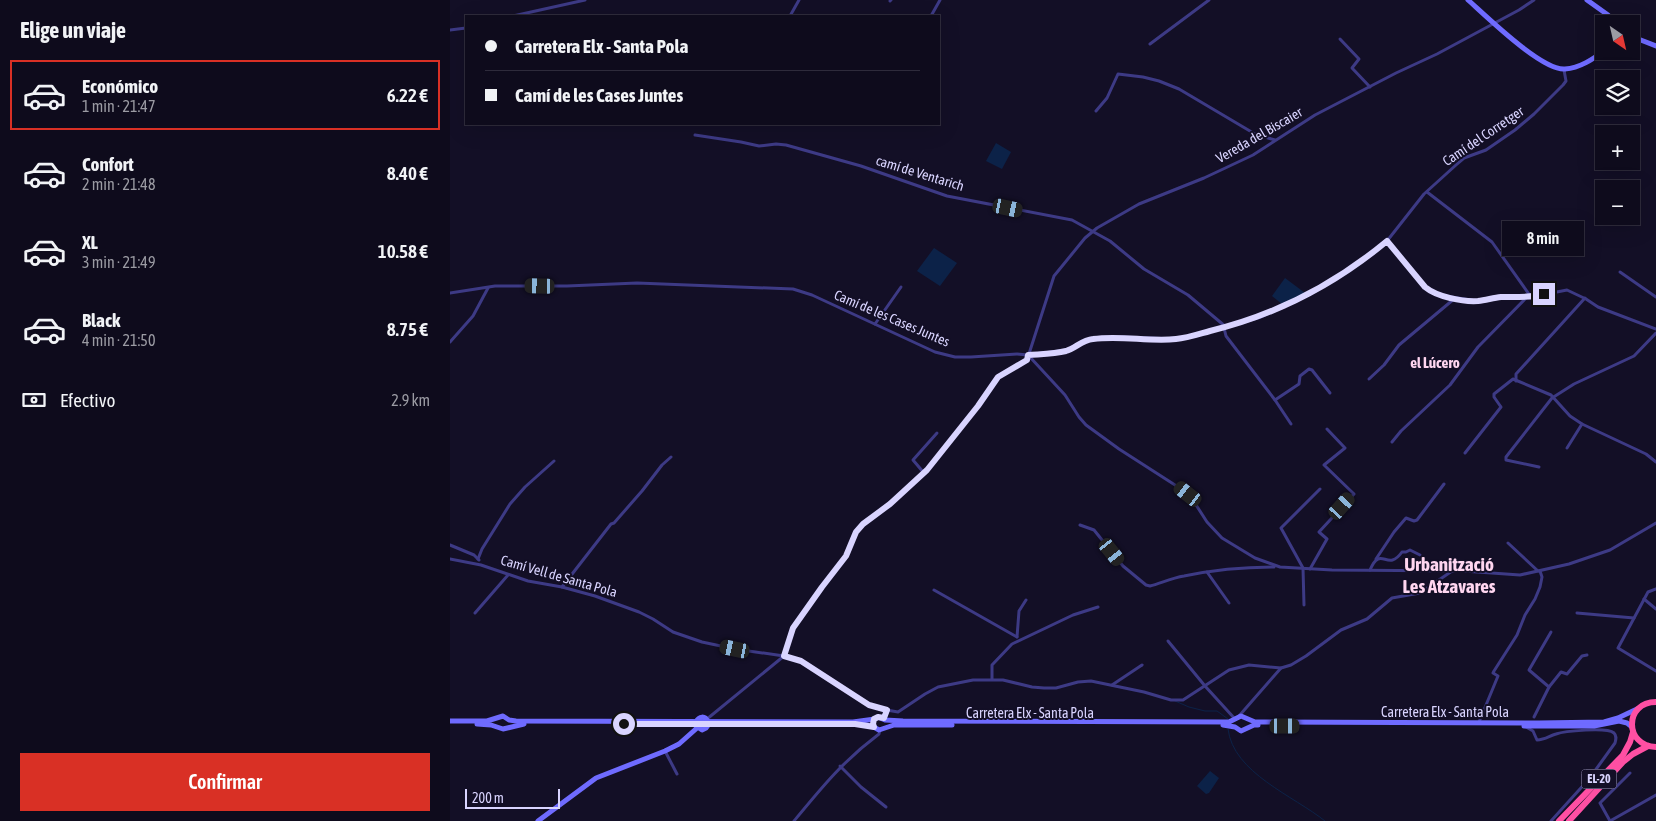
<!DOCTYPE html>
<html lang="es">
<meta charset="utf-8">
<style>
:root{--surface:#0e0b1c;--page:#1c1929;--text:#f1f3f6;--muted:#9b9ba3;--line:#2e2b3b;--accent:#d93025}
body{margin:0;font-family:"Asap Condensed",sans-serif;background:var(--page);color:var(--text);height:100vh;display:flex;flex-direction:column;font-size:19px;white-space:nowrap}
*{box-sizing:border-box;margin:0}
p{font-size:16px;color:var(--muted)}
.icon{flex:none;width:28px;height:28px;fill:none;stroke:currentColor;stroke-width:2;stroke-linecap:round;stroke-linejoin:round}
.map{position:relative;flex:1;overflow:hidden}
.side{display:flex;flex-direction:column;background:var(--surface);width:450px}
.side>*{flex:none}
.hud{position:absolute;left:15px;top:15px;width:475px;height:110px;border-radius:0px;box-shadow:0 5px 20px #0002,0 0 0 1px var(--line);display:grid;align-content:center;height:110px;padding:0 20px;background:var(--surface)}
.needle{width:32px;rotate:146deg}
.buttons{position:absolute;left:1145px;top:15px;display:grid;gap:10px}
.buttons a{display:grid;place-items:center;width:45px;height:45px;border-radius:0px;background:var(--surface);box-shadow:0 5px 20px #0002,0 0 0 1px var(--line);font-size:25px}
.scale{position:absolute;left:15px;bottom:12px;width:95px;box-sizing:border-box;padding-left:5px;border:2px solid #d9d4ff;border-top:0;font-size:14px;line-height:18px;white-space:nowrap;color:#d9d4ff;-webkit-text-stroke:4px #130f26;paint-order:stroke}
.end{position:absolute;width:22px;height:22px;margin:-11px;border:6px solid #d9d4ff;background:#111;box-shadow:0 0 0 2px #111}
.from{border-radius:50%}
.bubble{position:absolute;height:35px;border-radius:0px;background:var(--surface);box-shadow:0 5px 20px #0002,0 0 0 1px var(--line);font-size:16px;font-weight:600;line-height:35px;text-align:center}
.car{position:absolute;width:15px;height:30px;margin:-15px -8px;border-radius:6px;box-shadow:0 0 4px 1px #0007;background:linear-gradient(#222 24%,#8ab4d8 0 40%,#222 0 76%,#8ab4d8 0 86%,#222 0)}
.hud b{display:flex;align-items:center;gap:18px;height:48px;font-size:19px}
.hud b+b{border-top:1px solid var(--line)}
.hud i{width:12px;height:12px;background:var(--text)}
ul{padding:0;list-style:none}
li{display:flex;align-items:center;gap:15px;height:70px;margin:0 10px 8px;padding:0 10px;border:2px solid transparent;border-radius:0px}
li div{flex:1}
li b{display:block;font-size:19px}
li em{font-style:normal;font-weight:600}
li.on{border-color:var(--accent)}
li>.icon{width:45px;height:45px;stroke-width:1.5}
h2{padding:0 20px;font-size:22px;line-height:60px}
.pay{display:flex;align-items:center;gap:12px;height:55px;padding:0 20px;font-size:19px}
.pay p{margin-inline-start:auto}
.primary-button{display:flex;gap:10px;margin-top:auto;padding:10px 20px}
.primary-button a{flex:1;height:58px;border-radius:0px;background:var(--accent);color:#fff;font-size:20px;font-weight:600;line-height:58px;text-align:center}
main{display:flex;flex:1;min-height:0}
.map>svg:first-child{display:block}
</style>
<main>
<section class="side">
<h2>Elige un viaje</h2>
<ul>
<li class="on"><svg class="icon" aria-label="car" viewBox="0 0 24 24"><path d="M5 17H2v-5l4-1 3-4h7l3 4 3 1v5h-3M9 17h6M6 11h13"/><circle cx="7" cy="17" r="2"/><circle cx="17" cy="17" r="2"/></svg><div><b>Económico</b><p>1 min · 21:47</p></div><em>6.22 €</em></li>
<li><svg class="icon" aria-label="car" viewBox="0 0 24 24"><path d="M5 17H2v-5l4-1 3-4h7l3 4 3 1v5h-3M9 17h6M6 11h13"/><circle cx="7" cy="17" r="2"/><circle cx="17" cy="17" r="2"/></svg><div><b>Confort</b><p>2 min · 21:48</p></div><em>8.40 €</em></li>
<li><svg class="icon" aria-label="car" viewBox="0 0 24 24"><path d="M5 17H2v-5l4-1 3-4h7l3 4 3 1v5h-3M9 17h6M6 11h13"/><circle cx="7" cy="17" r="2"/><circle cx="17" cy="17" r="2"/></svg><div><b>XL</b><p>3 min · 21:49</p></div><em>10.58 €</em></li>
<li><svg class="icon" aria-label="car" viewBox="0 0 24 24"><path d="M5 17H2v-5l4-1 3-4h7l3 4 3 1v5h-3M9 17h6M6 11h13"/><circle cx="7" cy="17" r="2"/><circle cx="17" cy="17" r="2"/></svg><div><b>Black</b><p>4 min · 21:50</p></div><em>8.75 €</em></li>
</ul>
<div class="pay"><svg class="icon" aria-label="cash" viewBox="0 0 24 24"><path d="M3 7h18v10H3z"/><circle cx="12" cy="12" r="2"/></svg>Efectivo<p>2.9 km</p></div>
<div class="primary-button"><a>Confirmar</a></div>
</section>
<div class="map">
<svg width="1206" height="821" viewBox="0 0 1206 821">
<rect width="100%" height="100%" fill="#130f26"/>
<g fill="#0c2248">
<path d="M546,143L561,152L552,169L536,161Z"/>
<path d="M484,248L507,263L490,286L467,271Z"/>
<path d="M835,278L855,293L832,304L822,296Z"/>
<path d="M760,771L769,778L759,793L756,794L747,786Z"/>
</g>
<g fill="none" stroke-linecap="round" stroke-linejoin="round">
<g stroke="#0c2248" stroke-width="1">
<path d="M725,701L739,707L755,711H767L778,719"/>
<path d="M778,729C783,773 844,796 875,821"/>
</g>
<g stroke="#3d3a85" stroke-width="3">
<path d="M440,1L441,0"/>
<path d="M63,16L135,0"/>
<path d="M340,16L349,0"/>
<path d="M481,16L490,0"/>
<path d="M0,30L16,28"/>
<path d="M890,39L909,59L902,68L920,87"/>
<path d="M700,44L759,0"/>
<path d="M646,111L657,98L668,74L693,77L709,81L729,89L805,134L825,140"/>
<path d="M245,135L291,142L309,146L326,144L336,145L411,166L497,196L622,220L660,241L694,269L738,295L776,327"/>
<path d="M977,192L1042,242L1081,297"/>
<path d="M937,241L975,287L981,292L989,295L1027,301L1051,297H1081L1117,290L1136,299L1148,307L1206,329"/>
<path d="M1170,272L1206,297"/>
<path d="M0,293L45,286H117L187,283L343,289L362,295L485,352L505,357H521L567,354L578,355L617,350L631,342L640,339L670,337L727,339L737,338L811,317L859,294L911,262L937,241L974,194L1006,165L1014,158L1036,150L1065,130L1084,114L1113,85L1116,81L1114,70"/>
<path d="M425,324L451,287"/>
<path d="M774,328L776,336L825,400L841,424"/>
<path d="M0,342L23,316L38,288"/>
<path d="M579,356L615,395L629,417L636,425L669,449L739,494L757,522L772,538L805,558L830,567L882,570L1013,571L1070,575L1119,564L1160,550L1206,523"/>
<path d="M919,379L934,365L949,345L1004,299"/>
<path d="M1066,381V374L1135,298"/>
<path d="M825,400L849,384L850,376L859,369L862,370L880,393"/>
<path d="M942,442L951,431L1000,385L1028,347L1076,298"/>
<path d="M1117,448L1132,424"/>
<path d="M1015,453L1051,407L1044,397V394L1063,379L1101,395L1120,416L1132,424L1196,454L1206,462"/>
<path d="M1089,467L1056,460V457L1102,398L1124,384L1184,356L1206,333"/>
<path d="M474,473L463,460L487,433"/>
<path d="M630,525L644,530L673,566L696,585L700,586C711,583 722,578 734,576C763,570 794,567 824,567"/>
<path d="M1058,543L1088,571"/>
<path d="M0,545L24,555L29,560"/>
<path d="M0,559L31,565L78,581L112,587L145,596L189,612L203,619L223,632L252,642L285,649L334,656L351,661L419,705L431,709L448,712L475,694L488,687L523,680H553L582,687L594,688H606L628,682L641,681L694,692L721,700H733L779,670L799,665L831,668L841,665L856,656L891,630L917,619L942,598L970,593L1002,571"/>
<path d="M28,559L32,549L60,504L75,487L104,461"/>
<path d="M926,559L944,532L956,518L964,521L967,520L994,484"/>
<path d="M860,569L877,539L869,532L904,494L874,465L895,448L877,429"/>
<path d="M920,570C931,544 937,573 952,552H956L960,550L970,555"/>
<path d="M757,572L779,603"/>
<path d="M112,587L161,524L164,523L192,491L212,465L221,457"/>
<path d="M1206,589L1198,592L1168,648L1206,671"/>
<path d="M484,590L567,637"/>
<path d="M1194,599L1206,609"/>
<path d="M854,605L853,568L831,528L870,489"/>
<path d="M25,613L58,575"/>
<path d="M1127,613L1184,618"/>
<path d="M567,637L569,611L576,600"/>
<path d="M718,641L755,686L785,719"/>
<path d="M542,679V665L562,644L623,615L648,607"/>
<path d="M662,685L692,665"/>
<path d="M1099,687L1079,670L1101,632"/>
<path d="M789,716L831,668"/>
<path d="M1084,717L1099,687L1111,672L1117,674L1132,656L1137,655"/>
<path d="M257,719L334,656L343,628L372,587L396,556L406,532L413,524L440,504L477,470L528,406L548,377L577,360L604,276L635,238L647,228L689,204L754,178L803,155L865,115L946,73L987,54L1069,10L1084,0"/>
<path d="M1029,722L1048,676L1043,673L1044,671L1067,635L1075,615L1085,599L1090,587L1092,577L1090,571"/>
<path d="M1076,727L1083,731L1087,740C1095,740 1099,736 1106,734C1114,731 1157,727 1164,733C1167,736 1166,739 1165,743L1139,779L1101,821"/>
<path d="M215,751L227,774"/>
<path d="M390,766L411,787L436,807"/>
<path d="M344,821C372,787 393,761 429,734L430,730"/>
<path d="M1160,821L1150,803L1180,773"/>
<path d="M1160,821L1206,795"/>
</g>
<g stroke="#6f6bff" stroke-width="5">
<path d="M1018,0C1036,16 1092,71 1115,69C1130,68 1143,59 1154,51"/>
<path d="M1137,0L1158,15L1165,24"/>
<path d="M1181,32L1183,37L1181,42"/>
<path d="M1183,37L1206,46"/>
<path d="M0,721H37L53,716L59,720L66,721L403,722L425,719L428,717L435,720L453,721L779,722L791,716L805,722L1089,723L1154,722L1168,718L1187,709"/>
<path d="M246,722C249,716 255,715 258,722"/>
<path d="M27,724L41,725L53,729L74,724"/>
<path d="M408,724L422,726L429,730L444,725H502"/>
<path d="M773,725L785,727L791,731L804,725H808"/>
<path d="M246,726L252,730L256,728L259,724"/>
<path d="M1074,726H1144L1169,721L1177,723L1182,727"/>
<path d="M88,821L146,778L215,751L229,744L247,728"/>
</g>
<g stroke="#ff4fa3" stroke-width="6">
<path d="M1206,702C1174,702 1174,746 1206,747"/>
<path d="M1109,821L1173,755L1180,742L1183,732"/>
<path d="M1119,821L1173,762L1183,754L1198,746"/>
</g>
</g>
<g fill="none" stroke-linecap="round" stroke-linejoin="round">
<path stroke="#d9d4ff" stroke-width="6" d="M174,724H405L424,727L423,724L424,719L428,717L434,718L437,710L419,705L351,661L334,656L343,628L372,587L396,556L406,532L413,524L440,504L477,470L528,406L548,377L577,360L578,355C591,354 604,354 616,351C626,348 632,340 643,339C671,335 699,342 726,339C738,338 749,334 760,331C826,315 884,285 937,241L975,287C987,297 1013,302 1028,301C1036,300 1043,298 1051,297C1066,297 1080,298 1094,294"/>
</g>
<g text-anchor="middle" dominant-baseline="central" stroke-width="4" stroke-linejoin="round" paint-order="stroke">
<rect fill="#130f26" stroke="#9e99be" stroke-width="1" x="1131.5" y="769.5" width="35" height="19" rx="4"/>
<g font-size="12" font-weight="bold" fill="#d9d4ff">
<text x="1149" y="779">EL-20</text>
</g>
<g font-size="14" fill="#d9d4ff" stroke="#130f26">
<text transform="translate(809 135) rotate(-30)">Vereda del Biscaier</text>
<text transform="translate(1033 136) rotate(-34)">Camí del Corretger</text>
<text transform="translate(470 173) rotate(17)">camí de Ventarich</text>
<text transform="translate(442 318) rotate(23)">Camí de les Cases Juntes</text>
<text transform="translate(109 576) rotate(16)">Camí Vell de Santa Pola</text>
<text x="995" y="712">Carretera Elx - Santa Pola</text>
<text x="580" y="713">Carretera Elx - Santa Pola</text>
</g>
<g font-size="15" font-weight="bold" fill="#ffd6f0" stroke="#130f26">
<text x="985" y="362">el Lúcero</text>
</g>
<g font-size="19" font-weight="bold" fill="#ffd6f0" stroke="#130f26">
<text x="999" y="564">Urbanització<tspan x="999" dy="22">Les Atzavares</tspan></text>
</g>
</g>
</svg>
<div class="buttons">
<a><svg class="needle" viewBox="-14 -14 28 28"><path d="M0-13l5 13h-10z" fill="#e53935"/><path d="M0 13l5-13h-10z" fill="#9b9ba3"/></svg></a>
<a><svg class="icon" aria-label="layers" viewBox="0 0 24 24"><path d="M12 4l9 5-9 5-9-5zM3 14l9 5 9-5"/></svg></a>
<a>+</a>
<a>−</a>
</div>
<div class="scale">200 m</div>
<i class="end from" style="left:174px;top:724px"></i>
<i class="end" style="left:1094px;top:294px"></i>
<div class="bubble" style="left:1052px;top:221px;width:82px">8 min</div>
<i class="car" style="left:558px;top:208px;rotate:102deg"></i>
<i class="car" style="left:90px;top:286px;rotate:271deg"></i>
<i class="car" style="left:738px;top:494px;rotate:308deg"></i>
<i class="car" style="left:892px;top:506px;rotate:42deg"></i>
<i class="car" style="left:662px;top:552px;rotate:141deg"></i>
<i class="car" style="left:285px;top:649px;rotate:282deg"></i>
<i class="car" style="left:835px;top:726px;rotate:90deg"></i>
<div class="hud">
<b><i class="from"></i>Carretera Elx - Santa Pola</b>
<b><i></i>Camí de les Cases Juntes</b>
</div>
</div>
</main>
